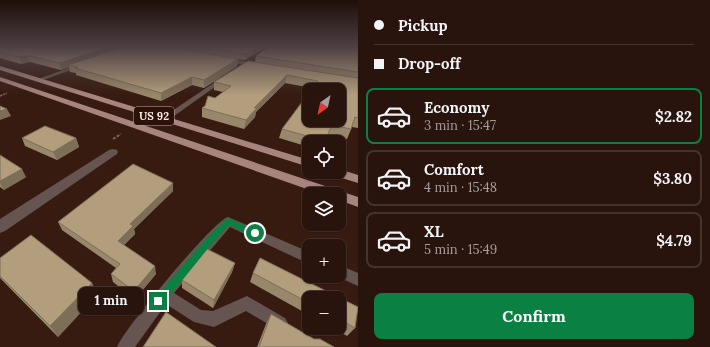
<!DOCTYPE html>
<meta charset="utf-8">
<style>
:root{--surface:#29140d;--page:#35211b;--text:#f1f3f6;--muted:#a59e9d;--line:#45332e;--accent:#0b8043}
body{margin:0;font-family:Lora,serif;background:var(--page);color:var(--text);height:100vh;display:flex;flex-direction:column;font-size:15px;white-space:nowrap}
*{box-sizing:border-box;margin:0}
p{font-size:13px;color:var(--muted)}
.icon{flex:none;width:22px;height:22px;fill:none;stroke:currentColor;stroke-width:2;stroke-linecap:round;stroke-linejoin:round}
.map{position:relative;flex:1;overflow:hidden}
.side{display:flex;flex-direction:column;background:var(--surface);width:352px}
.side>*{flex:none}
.banner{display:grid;align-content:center;height:88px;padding:0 16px;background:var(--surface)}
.needle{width:26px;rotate:213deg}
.tools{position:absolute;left:302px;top:83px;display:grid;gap:8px}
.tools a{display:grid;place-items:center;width:44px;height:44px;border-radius:8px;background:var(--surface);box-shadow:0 1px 3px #0004,0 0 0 1px var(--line);font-size:20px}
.end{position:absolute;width:18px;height:18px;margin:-9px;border:5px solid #0b8043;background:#fff;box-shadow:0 0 0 2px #fff}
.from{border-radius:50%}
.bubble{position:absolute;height:28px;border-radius:8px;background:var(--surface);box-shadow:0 1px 3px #0004,0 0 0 1px var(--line);font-size:13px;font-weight:700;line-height:28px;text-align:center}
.banner b{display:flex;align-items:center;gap:14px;height:38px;font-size:15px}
.banner b+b{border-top:1px solid var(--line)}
.banner i{width:10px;height:10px;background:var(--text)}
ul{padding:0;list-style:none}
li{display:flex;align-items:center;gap:12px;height:56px;margin:0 8px 6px;padding:0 8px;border:2px solid var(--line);border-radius:8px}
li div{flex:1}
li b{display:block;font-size:15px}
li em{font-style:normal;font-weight:700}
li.active{border-color:var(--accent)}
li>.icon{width:36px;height:36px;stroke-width:1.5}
.action{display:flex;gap:8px;margin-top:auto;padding:8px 16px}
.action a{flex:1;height:46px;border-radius:8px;background:var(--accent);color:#fff;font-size:16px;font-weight:700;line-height:46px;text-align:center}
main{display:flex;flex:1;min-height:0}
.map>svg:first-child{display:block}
</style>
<main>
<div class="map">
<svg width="358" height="347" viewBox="0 0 358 347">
<rect width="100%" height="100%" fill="#371b11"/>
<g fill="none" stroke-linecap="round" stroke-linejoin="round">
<path stroke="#7c635a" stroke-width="1.5" stroke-dasharray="2.5 1" stroke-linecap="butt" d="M0,96L7,93"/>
<path stroke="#7c635a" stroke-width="2" stroke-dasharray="3 1.5" stroke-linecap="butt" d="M113,139L121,134"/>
<g fill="#665451" fill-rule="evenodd">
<path d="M228,217L309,252V264L230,227L174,293L201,310L213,311L247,296L285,318L288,323L285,328L280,331L246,311L214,327L194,322L166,304L135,347H117C124,329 212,222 228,217Z"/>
<path d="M339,265L358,273V286L336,276H339Z"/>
</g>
<g fill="#665451" fill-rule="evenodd">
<path d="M221,57L260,64L263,66L260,68L219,60V58Z"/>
<path d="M83,63L88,64L40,81L35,80Z"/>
<path d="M227,74L230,76L229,77L167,121H161L160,119Z"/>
<path d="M113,149L117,150L118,152L117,154L5,231L0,233V219L109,150Z"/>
</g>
<g fill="#a7847e" fill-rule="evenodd">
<path d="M0,66L309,160V167L0,70Z"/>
<path d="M0,77L358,197V207L339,200V194H321L0,81Z"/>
<path d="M339,169L358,175V183L332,175L330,172H339Z"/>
</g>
</g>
<g fill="#99876b">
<path d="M0,47H265L245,60L238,59L237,66L204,88L192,85L161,101L76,75V73L70,72L69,67L61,70L30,62L21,64L0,58Z"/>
<path d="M358,47V128L352,127L347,139L328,134L324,142H309V147L279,138L282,129L312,88L285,83L256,112L255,117L244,129L202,117V108L223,92L214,90V82L255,62L256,56Z"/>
<path d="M22,138H76L79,147L57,160L25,146Z"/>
<path d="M0,155L26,177L4,190L0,187Z"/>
<path d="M173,183V191L134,229L135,234L124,245L156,274L135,299L113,282L111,274L116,268L62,230L58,222Z"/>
<path d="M0,258L92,283L97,295L58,337L0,278Z"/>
<path d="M260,258L358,307L355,328L347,336L333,328H339V298H309V315L250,282L253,273Z"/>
<path d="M235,263L232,272L213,308L182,288V280Z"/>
<path d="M271,314L314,339L334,347H257L266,324Z"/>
</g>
<g fill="#7d6e57">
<path d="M109,47H127L68,65L69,67L61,70L59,63Z"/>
<path d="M257,47H265L245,60L246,54Z"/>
<path d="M27,55L30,62L21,64L19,57Z"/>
<path d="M238,59L237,66L204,88V80Z"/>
<path d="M287,75L285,83L256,112L255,117L244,129L246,120L254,108Z"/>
<path d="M192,77V85L161,101V93Z"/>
<path d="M7,109L11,116L0,120V111Z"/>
<path d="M76,138L79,147L57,160L53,152Z"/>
<path d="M22,169L26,177L4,190L0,183V181Z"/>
<path d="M173,183V191L134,229L135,234L120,249L118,241L130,224Z"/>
<path d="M235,263L232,272L213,308L214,300Z"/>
<path d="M155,266L156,274L135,299L134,291Z"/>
<path d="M92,283L97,295L58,337L50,326Z"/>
</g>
<g fill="#b29d7c" stroke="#7d6e57">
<path d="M0,47H109L59,63L27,55L19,57L0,52Z"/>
<path d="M124,47H169L238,59L204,80L192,77L161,93L75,68L78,67L68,65Z"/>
<path d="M200,47H257L246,54Z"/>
<path d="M269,47H358V72L256,56Z"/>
<path d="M248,61L358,78V118L355,117L351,129L332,125L325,141L282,129L309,93V120H339V90H311L318,81L287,75L254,108H257L246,120L202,108L205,106L208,96L215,98L231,86L214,82Z"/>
<path d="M0,106L7,109L0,111Z"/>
<path d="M45,126L76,138L53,152L22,138Z"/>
<path d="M0,155L22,169L0,181Z"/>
<path d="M133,164L173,183L130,224L133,226L118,241L155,266L134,291L111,274L120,264L58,222Z"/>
<path d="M31,235L92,283L50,326L0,276V258Z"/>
<path d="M207,249L235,263L214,300L182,280Z"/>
<path d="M260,258L358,307L355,328L339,319V298H309V303L253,273Z"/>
<path d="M166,312L216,347H143Z"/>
<path d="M271,314L314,339H320L334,347H259Z"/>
</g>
<linearGradient id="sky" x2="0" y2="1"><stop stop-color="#1e0f09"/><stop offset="0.49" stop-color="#4d3f43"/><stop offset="1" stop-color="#4d3f43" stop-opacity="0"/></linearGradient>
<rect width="358" height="95" fill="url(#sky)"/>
<path fill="#0b8043" d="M228,218L258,231L259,233L258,236H252L229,225L209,247L162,305L158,306L155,305L153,301L155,298L203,242L226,219Z"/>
<g text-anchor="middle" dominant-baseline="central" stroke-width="4" stroke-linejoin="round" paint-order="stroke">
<rect fill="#2c1108" stroke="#c0aaa2" stroke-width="1" x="134" y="107" width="40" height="18" rx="3"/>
<g font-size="11" font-weight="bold" fill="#ffebe4">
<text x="154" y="116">US 92</text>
</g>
</g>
</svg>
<div class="tools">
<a><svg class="needle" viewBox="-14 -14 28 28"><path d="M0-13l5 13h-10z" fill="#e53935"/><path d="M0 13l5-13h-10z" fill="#a59e9d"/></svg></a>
<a><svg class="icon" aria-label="locate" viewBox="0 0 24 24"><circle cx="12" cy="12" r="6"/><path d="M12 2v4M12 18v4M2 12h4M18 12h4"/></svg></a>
<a><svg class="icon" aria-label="layers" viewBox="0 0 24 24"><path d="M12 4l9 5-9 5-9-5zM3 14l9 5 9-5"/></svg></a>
<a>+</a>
<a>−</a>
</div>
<i class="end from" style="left:255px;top:233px"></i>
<i class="end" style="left:158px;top:301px"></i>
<div class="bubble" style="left:78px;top:287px;width:66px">1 min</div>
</div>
<section class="side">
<div class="banner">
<b><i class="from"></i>Pickup</b>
<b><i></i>Drop-off</b>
</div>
<ul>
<li class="active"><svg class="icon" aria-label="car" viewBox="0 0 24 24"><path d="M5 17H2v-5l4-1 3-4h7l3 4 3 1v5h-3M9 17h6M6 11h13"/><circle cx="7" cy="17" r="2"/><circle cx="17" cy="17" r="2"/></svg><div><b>Economy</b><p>3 min · 15:47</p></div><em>$2.82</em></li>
<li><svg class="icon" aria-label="car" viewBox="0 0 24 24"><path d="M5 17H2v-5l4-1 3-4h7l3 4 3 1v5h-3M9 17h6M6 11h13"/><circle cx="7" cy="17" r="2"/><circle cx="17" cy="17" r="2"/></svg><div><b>Comfort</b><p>4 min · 15:48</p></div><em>$3.80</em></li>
<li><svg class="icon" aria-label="car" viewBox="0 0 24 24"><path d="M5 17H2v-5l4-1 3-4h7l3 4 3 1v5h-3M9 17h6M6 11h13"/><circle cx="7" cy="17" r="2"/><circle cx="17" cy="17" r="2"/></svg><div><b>XL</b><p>5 min · 15:49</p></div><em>$4.79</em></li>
</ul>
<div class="action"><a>Confirm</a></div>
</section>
</main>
